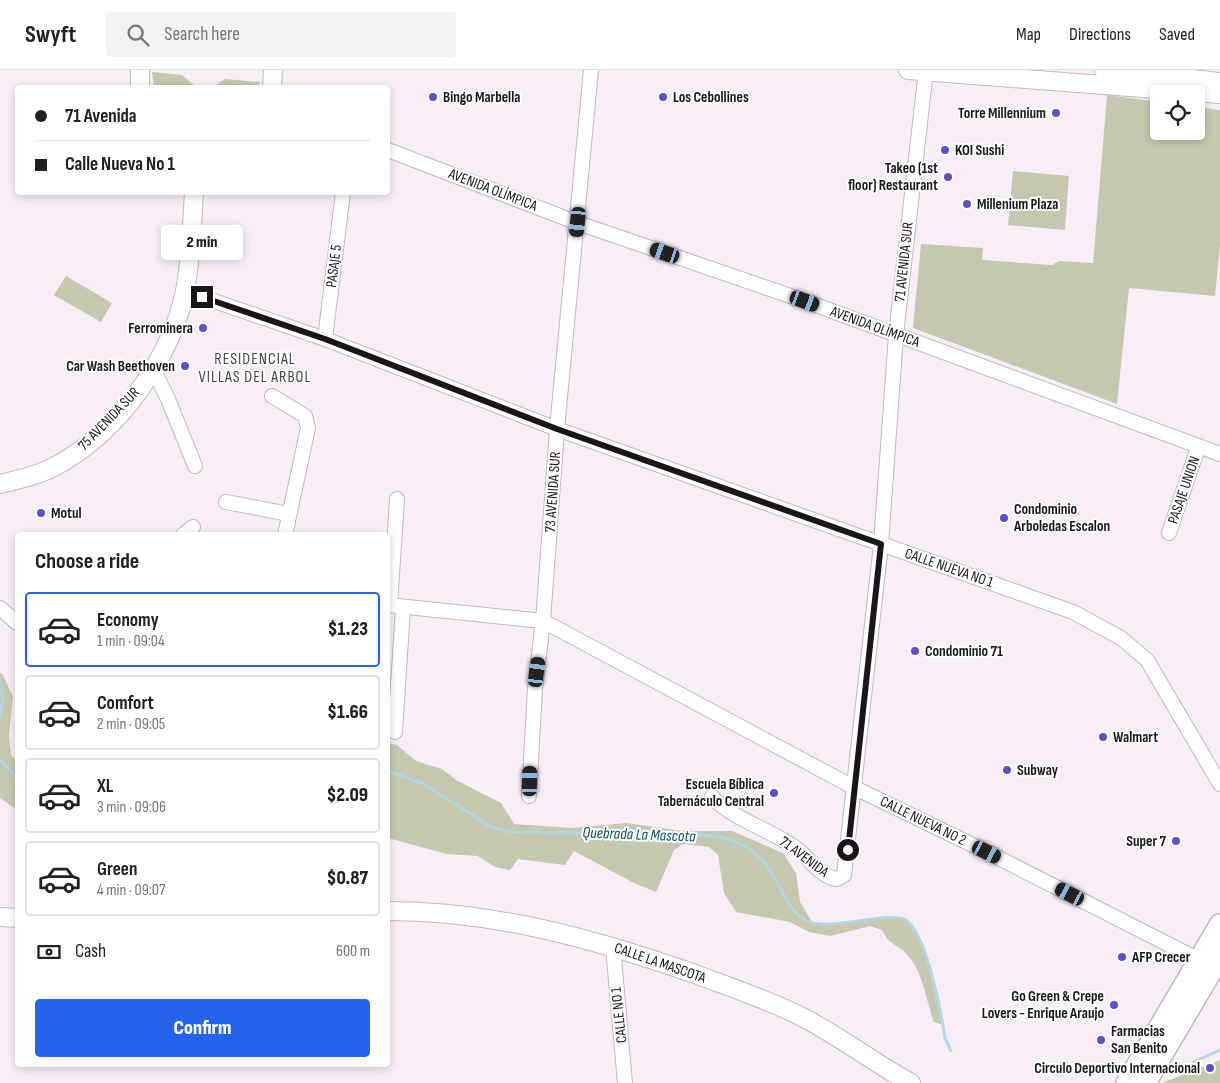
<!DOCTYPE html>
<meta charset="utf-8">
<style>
:root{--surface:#fff;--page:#f2f2f2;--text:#202124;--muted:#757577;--line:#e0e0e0;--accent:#2563eb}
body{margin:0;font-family:"Sofia Sans Condensed",sans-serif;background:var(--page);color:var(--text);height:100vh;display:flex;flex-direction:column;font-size:19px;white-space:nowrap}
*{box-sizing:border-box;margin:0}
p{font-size:16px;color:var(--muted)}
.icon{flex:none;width:28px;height:28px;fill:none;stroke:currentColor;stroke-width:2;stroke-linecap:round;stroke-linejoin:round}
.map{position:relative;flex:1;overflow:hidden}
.side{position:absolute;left:15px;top:462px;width:375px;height:535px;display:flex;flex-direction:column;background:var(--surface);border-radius:5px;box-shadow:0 2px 8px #0003}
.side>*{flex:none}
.hud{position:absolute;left:15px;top:15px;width:375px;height:110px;border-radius:5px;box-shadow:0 2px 8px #0003;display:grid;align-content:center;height:110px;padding:0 20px;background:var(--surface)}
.fabs{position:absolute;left:1150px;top:15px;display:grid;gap:10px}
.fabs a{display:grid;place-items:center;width:55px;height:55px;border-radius:5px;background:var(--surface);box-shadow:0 2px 8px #0003;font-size:25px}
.end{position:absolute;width:22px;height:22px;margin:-11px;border:6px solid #191519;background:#fff;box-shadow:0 0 0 2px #fff}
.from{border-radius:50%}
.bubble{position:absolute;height:35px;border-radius:5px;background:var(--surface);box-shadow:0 2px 8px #0003;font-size:16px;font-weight:800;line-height:35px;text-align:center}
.car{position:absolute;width:15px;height:30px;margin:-15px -8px;border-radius:6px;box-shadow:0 0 4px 1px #0007;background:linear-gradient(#222 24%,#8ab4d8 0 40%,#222 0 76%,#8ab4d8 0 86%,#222 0)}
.hud b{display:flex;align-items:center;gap:18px;height:48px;font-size:19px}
.hud b+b{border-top:1px solid var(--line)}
.hud i{width:12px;height:12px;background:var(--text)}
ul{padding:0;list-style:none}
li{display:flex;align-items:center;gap:15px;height:75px;margin:0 10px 8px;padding:0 10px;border:2px solid var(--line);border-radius:5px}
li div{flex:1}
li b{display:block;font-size:19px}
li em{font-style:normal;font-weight:800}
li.active{border-color:var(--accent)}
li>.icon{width:45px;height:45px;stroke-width:1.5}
h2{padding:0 20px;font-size:22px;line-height:60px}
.pay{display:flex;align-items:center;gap:12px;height:55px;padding:0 20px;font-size:19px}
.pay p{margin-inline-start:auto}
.button{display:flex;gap:10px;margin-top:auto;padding:10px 20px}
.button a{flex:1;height:58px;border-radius:5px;background:var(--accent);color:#fff;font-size:20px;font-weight:800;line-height:58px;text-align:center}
header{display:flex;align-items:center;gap:30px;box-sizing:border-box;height:70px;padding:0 25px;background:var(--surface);border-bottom:1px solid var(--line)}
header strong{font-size:24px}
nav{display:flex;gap:28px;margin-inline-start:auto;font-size:18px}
.search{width:350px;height:45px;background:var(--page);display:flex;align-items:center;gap:12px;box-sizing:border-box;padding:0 18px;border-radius:5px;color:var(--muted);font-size:19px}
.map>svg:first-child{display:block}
</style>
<header>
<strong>Swyft</strong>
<div class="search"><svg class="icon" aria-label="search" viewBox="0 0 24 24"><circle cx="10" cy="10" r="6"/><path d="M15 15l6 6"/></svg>Search here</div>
<nav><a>Map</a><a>Directions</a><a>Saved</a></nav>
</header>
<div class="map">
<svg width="1220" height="1013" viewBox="0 0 1220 1013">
<rect width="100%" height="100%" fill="#f9eef8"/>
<g fill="#c5c8ae">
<path d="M152,2L182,5L196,17H154Z"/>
<path d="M225,9L260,12L258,17H213Z"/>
<path d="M1107,25L1159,32V61H1196V37L1220,40V175L1215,226L1129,218L1117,334L913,258L921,174L983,178L982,190L1052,195L1059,191L1093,193Z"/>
<path d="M1013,101L1069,106L1065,160L1008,155Z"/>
<path d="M66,206L112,233L101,252L54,225Z"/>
<path d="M0,603L3,605L13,627L9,665L11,685L17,692V740L0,728Z"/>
<path d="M388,673L397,675L416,691L442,699L456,710L501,733L514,754L572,758L626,753L683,761H732L783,783L796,803L800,832L813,853H853L892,846L906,850L923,873L943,955L934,952C926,931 924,905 909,887C901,875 890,877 882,860L870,856L830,866L809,862L790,852L736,842L724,823L718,785L709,777L683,774L674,780L656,822L634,813L574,781L565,795L518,789L510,800L495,797L478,786L447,784L388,768Z"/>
<path d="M1220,990V1013H1162L1218,991Z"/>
</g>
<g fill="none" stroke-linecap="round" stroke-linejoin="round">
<g stroke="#b1d8e1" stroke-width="3">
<path d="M0,612L3,629L0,647"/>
<path d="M0,690L18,709"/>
<path d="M388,701L424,714L491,757L511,762L684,764C702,765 724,765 740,774C748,777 759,786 764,792C780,810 787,846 813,853C835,859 893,841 906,850C927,865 941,942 945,968L951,981"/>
<path d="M1193,992L1220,980"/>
</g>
<defs>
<g id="minor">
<path d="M388,80L578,153L805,231L1220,384"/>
<path d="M185,221L325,269L557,359L1073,542L1121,568L1147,590L1220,714"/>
<path d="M325,269L343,122"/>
<path d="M153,299L168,329L195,396"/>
<path d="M272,326L305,346L308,358L285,465"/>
<path d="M226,432L289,444"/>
<path d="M1169,463L1198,378"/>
<path d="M183,465L193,457"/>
<path d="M388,535L543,551L855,718L987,782L1199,890"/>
<path d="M390,535L397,429"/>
<path d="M0,538L18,554"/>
<path d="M395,662L403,538"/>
<path d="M529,726L535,619L543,551L557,359L591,0"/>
<path d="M712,727C736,751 770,759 797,779C809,788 822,808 837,809L844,805L881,474L896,265L926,0"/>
<path d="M613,877L625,1013"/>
</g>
<g id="major">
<path d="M140,0V18"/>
<path d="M908,0L1220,24"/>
<path d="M1104,0L1220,12"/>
<path d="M272,18L273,0"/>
<path d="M0,414C21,409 43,404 61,393C120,359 171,288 185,221C191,189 192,155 194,122"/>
<path d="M388,841C494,841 595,869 695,904C732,918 769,930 804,948C841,967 874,993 911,1013"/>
<path d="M0,847L18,848"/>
</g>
<g id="highway">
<path d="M1127,1013L1220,855"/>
<path d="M1145,1013L1220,886"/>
</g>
</defs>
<use href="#minor" stroke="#c1b6c0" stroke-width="16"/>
<use href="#major" stroke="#c1b6c0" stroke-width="20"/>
<use href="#highway" stroke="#c1b6c0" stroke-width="24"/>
<use href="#minor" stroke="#fff" stroke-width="14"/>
<use href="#major" stroke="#fff" stroke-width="18"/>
<use href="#highway" stroke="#fff" stroke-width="21"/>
</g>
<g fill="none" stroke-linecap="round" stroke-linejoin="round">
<path stroke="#191519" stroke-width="6" d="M202,227L325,269L557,359L881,474L848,780"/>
</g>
<g fill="#5d4fc8" stroke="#fff" stroke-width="2">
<circle cx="433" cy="27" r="5"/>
<circle cx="663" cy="27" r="5"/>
<circle cx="1056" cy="43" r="5"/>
<circle cx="945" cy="80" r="5"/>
<circle cx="948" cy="107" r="5"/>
<circle cx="967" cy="134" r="5"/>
<circle cx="203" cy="258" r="5"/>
<circle cx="185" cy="296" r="5"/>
<circle cx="41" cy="443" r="5"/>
<circle cx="1004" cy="448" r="5"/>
<circle cx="915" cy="581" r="5"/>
<circle cx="1103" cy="667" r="5"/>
<circle cx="1007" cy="700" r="5"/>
<circle cx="774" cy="723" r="5"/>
<circle cx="1176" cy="771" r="5"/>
<circle cx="1122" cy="887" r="5"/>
<circle cx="1114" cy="935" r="5"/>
<circle cx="1101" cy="970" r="5"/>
<circle cx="1210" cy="998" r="5"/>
</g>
<g text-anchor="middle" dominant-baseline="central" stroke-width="4" stroke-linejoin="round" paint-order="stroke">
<g font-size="15" font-weight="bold" fill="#191519" stroke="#fff" text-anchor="start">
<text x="443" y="27">Bingo Marbella</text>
<text x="673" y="27">Los Cebollines</text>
<text x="1046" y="43" text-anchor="end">Torre Millennium</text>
<text x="955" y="80">KOI Sushi</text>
<text x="938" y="98" text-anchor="end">Takeo (1st<tspan x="938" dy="17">floor) Restaurant</tspan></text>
<text x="977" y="134">Millenium Plaza</text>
<text x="193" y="258" text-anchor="end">Ferrominera</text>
<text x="175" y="296" text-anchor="end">Car Wash Beethoven</text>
<text x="1014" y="439">Condominio<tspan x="1014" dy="17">Arboledas Escalon</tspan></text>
<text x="51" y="443">Motul</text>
<text x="925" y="581">Condominio 71</text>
<text x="1113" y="667">Walmart</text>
<text x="1017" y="700">Subway</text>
<text x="764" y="714" text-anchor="end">Escuela Bíblica<tspan x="764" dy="17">Tabernáculo Central</tspan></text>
<text x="1166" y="771" text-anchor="end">Super 7</text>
<text x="1132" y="887">AFP Crecer</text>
<text x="1104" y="926" text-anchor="end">Go Green &amp; Crepe<tspan x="1104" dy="17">Lovers - Enrique Araujo</tspan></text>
<text x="1111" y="961">Farmacias<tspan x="1111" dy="17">San Benito</tspan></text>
<text x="1200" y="998" text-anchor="end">Circulo Deportivo Internacional</text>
</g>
<g font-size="15" fill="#191519" stroke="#fff">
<text transform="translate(493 120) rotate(21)">AVENIDA OLÍMPICA</text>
<text transform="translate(904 192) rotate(-84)">71 AVENIDA SUR</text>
<text transform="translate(334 196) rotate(-83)">PASAJE 5</text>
<text transform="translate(875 257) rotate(20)">AVENIDA OLÍMPICA</text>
<text transform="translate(109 349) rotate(-46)">75 AVENIDA SUR</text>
<text transform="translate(1184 420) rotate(-71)">PASAJE UNION</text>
<text transform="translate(553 422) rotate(-86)">73 AVENIDA SUR</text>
<text transform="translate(949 498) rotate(19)">CALLE NUEVA NO 1</text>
<text transform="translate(923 751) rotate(26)">CALLE NUEVA NO 2</text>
<text transform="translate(804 787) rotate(37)">71 AVENIDA</text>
<text transform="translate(660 893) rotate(19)">CALLE LA MASCOTA</text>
<text transform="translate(619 945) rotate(-96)">CALLE NO 1</text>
</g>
<g font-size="16" letter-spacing="1" fill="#494048" stroke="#fff">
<text x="255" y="289">RESIDENCIAL<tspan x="255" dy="18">VILLAS DEL ARBOL</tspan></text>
</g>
<g font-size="16" font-style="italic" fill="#005562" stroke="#fff">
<text transform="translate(639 765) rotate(2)">Quebrada La Mascota</text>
</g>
</g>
</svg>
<div class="fabs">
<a><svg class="icon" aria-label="locate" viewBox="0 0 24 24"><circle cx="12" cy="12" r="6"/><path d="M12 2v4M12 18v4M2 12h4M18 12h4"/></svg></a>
</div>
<i class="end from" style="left:848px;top:780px"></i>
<i class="end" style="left:202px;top:227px"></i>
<div class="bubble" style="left:161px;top:155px;width:82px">2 min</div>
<i class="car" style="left:578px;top:152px;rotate:186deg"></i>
<i class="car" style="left:665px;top:183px;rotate:289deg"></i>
<i class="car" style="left:805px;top:231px;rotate:110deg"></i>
<i class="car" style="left:537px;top:602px;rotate:7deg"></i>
<i class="car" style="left:530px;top:711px;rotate:1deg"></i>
<i class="car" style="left:987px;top:782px;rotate:117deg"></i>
<i class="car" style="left:1070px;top:824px;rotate:297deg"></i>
<div class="hud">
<b><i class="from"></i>71 Avenida</b>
<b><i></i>Calle Nueva No 1</b>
</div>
<section class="side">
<h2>Choose a ride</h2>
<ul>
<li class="active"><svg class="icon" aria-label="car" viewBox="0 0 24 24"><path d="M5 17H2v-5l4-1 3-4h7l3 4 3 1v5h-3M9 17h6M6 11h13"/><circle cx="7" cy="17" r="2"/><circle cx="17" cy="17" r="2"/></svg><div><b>Economy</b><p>1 min · 09:04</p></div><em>$1.23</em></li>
<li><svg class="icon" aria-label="car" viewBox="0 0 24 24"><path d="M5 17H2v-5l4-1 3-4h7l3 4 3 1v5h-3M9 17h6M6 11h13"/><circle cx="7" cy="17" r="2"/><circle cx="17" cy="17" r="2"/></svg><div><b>Comfort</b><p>2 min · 09:05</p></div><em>$1.66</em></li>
<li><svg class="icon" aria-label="car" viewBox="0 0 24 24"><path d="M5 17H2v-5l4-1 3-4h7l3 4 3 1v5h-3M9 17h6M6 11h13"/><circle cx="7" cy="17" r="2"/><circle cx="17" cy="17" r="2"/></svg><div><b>XL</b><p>3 min · 09:06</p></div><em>$2.09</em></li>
<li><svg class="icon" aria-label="car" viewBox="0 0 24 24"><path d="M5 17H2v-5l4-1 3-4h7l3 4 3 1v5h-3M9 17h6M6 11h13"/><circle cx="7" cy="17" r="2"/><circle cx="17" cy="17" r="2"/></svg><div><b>Green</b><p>4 min · 09:07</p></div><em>$0.87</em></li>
</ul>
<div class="pay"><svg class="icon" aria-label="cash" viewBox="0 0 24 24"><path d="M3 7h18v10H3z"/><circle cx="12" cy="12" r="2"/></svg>Cash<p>600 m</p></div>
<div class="button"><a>Confirm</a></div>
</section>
</div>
